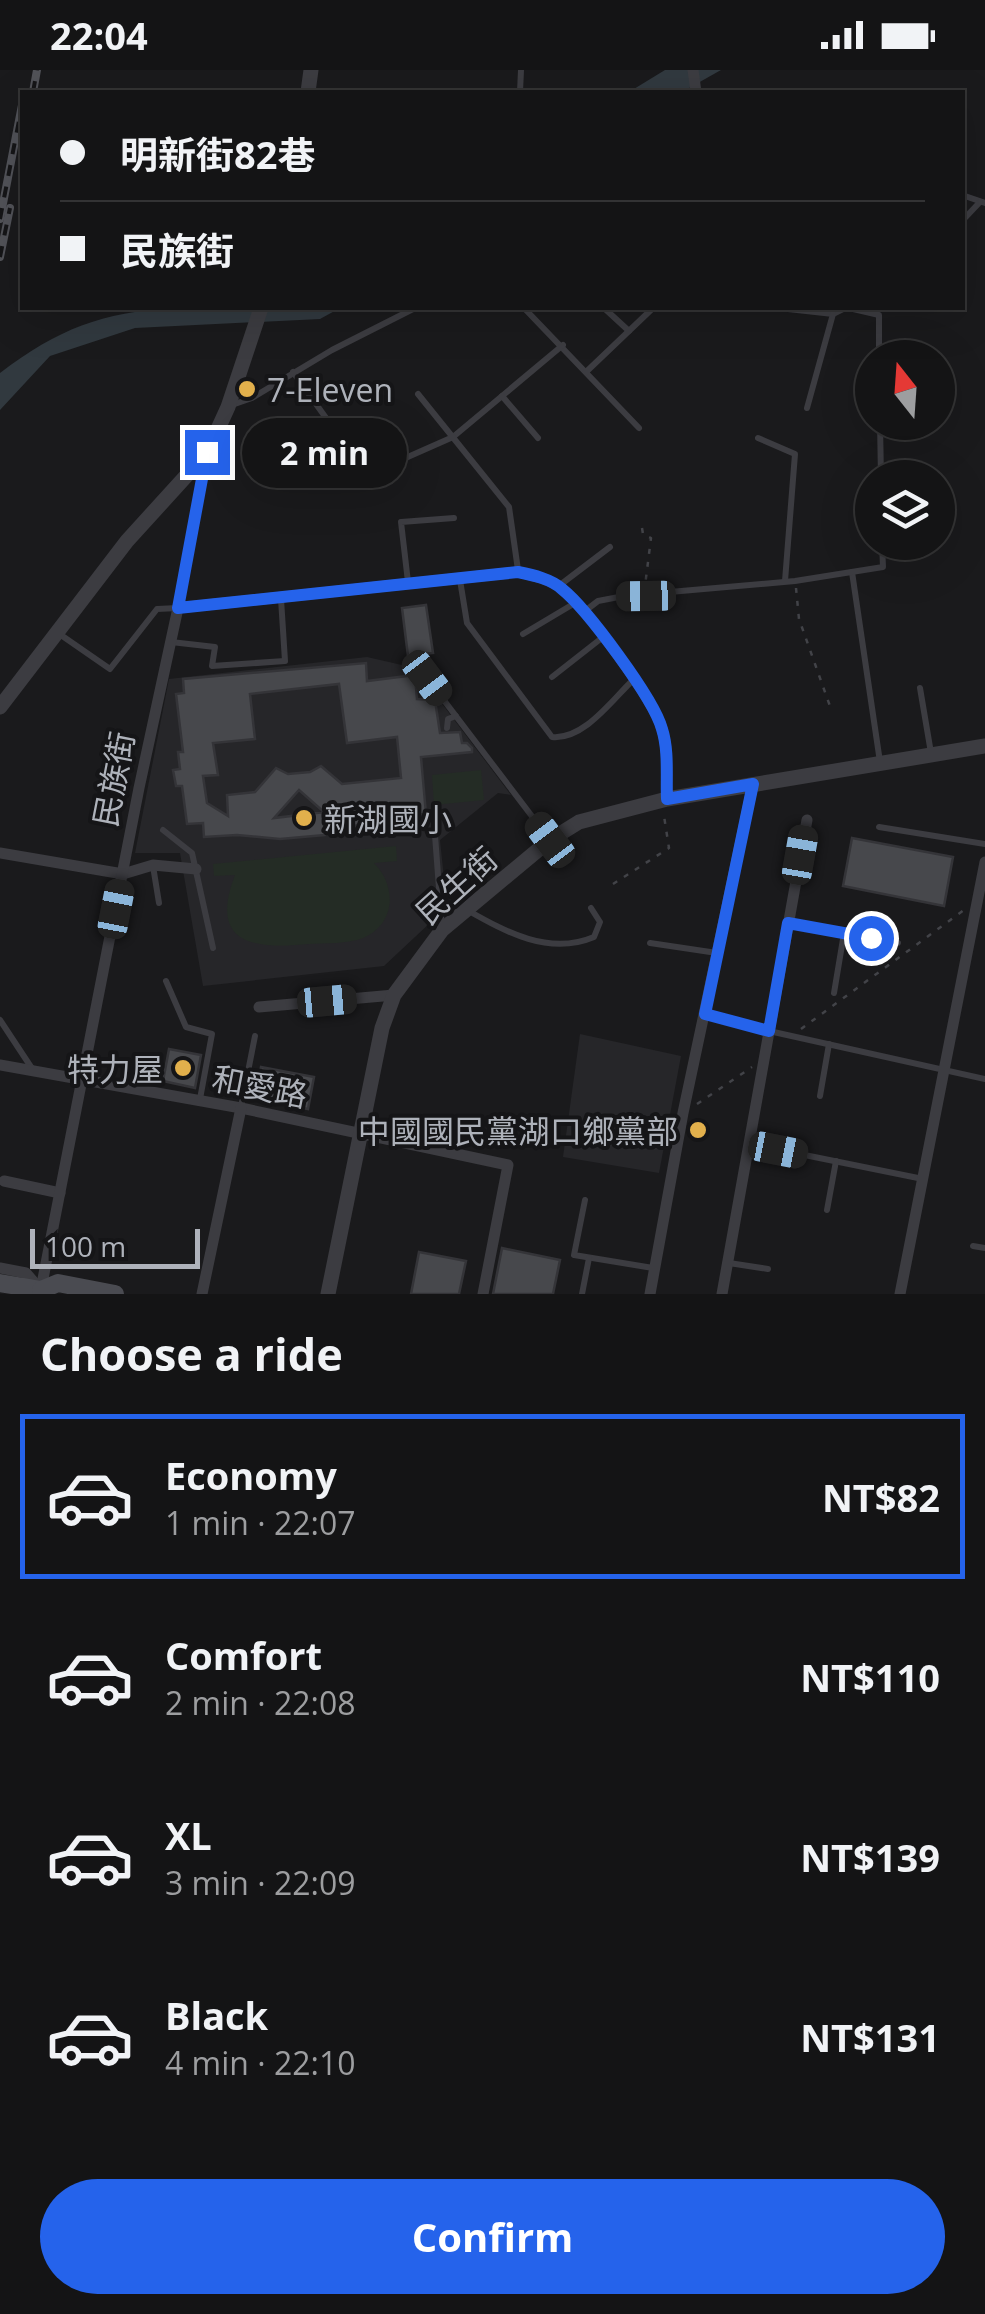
<!DOCTYPE html>
<meta charset="utf-8">
<style>
:root{--surface:#141415;--page:#212122;--text:#f1f3f6;--muted:#9d9ea0;--line:#333334;--accent:#2563eb}
body{margin:0;font-family:"Open Sans","Noto Sans TC",sans-serif;background:var(--page);color:var(--text);height:100vh;display:flex;flex-direction:column;font-size:38px;white-space:nowrap}
*{box-sizing:border-box;margin:0}
p{font-size:32px;color:var(--muted)}
.icon{flex:none;width:55px;height:55px;fill:none;stroke:currentColor;stroke-width:2;stroke-linecap:round;stroke-linejoin:round}
.map{position:relative;height:1224px;overflow:hidden}
.panel{display:flex;flex-direction:column;background:var(--surface);flex:1}
.panel>*{flex:none}
.top-card{position:absolute;left:20px;top:20px;width:945px;height:220px;border-radius:0px;box-shadow:0 10px 40px #0002,0 0 0 2px var(--line);display:grid;align-content:center;height:220px;padding:0 40px;background:var(--surface)}
.needle{width:65px;rotate:343deg}
.fabs{position:absolute;left:855px;top:270px;display:grid;gap:20px}
.fabs a{display:grid;place-items:center;width:100px;height:100px;border-radius:50%;background:var(--surface);box-shadow:0 10px 40px #0002,0 0 0 2px var(--line);font-size:50px}
.scale{position:absolute;left:30px;bottom:25px;width:170px;box-sizing:border-box;padding-left:10px;border:5px solid #aeb2ba;border-top:0;font-size:28px;line-height:35px;white-space:nowrap;color:#aeb2ba;-webkit-text-stroke:8px #151517;paint-order:stroke}
.end{position:absolute;width:45px;height:45px;margin:-22px;border:12px solid #2563eb;background:#fff;box-shadow:0 0 0 5px #fff}
.from{border-radius:50%}
.bubble{position:absolute;height:70px;border-radius:35px;background:var(--surface);box-shadow:0 10px 40px #0002,0 0 0 2px var(--line);font-size:32px;font-weight:700;line-height:70px;text-align:center}
.car{position:absolute;width:30px;height:60px;margin:-30px -15px;border-radius:12px;box-shadow:0 0 8px 2px #0007;background:linear-gradient(#222 24%,#8ab4d8 0 40%,#222 0 76%,#8ab4d8 0 86%,#222 0)}
.top-card b{display:flex;align-items:center;gap:35px;height:95px;font-size:38px}
.top-card b+b{border-top:2px solid var(--line)}
.top-card i{width:25px;height:25px;background:var(--text)}
ul{padding:0;list-style:none}
li{display:flex;align-items:center;gap:30px;height:165px;margin:0 20px 15px;padding:0 20px;border:5px solid transparent;border-radius:0px}
li div{flex:1}
li b{display:block;font-size:38px}
li em{font-style:normal;font-weight:700}
li.active{border-color:var(--accent)}
li>.icon{width:90px;height:90px;stroke-width:1.5}
h2{padding:0 40px;font-size:45px;line-height:120px}
.action{display:flex;gap:20px;margin-top:auto;padding:20px 40px}
.action a{flex:1;height:115px;border-radius:60px;background:var(--accent);color:#fff;font-size:40px;font-weight:700;line-height:115px;text-align:center}
.status{display:flex;justify-content:space-between;align-items:center;height:70px;padding:0 50px;background:var(--surface);direction:ltr}
.status svg{height:28px;fill:currentColor}
.map>svg:first-child{display:block}
</style>
<div class="status"><b>22:04</b><svg viewBox="0 0 49 12"><path d="M0 12V9h3v3zM5 12V6h3v6zM10 12V3h3v9zM15 12V0h3v12zM26 1h20v11H26zM47 4h2v5h-2z"/></svg></div>
<div class="map">
<svg width="985" height="1224" viewBox="0 0 985 1224">
<rect width="100%" height="100%" fill="#1a1a1c"/>
<g fill="#262629">
<path d="M367,587L415,598L511,725L498,723L440,770L447,837L384,896L203,916L180,783H135L169,609Z"/>
<path d="M580,964L681,986L659,1103L563,1087Z"/>
</g>
<g fill="#242c25">
<path d="M481,700L484,730L434,735L432,705Z"/>
<path d="M396,776L397,791L374,793C397,816 396,854 363,868C348,874 325,873 309,874C255,879 208,875 235,805L214,806L213,794Z"/>
</g>
<g fill="#31393f">
<path d="M665,0H721L682,22H629Z"/>
<path d="M174,238H340L320,249L135,258L50,286L0,340V303C58,259 102,242 174,238Z"/>
</g>
<g fill="#47484c" stroke="#343438" stroke-width="2.5" fill-rule="evenodd">
<path d="M426,535L433,583L408,586L402,538Z"/>
<path d="M366,593L367,611L415,605L417,629L435,630L440,663L460,662L462,673H467L472,678V682L421,687L426,744L371,748L353,757L325,765L280,769L237,765L204,767L203,753L187,754L182,716H176L173,700L180,699L178,682H183L176,624L184,623L183,609ZM339,614L347,673L397,667L401,708L342,714L321,696L310,702L288,704L276,698L255,722L227,725L228,746L207,733L203,706L218,705L213,673L255,669L250,624ZM299,720L324,742L274,748Z"/>
<path d="M852,768L953,787L944,836L843,816Z"/>
<path d="M169,979L201,985L195,1018L163,1011Z"/>
<path d="M261,997L314,1007L308,1039L255,1029Z"/>
<path d="M502,1178L560,1190L553,1224H493Z"/>
<path d="M419,1182L466,1191L459,1224H411Z"/>
</g>
<g fill="none" stroke-linecap="round" stroke-linejoin="round">
<g stroke="#424348" stroke-width="2.5" stroke-dasharray="5 8" stroke-linecap="butt">
<path d="M642,458L643,464L651,468L645,516"/>
<path d="M796,518L799,549L831,639"/>
<path d="M613,814L669,778L664,746"/>
<path d="M801,959L964,840"/>
<path d="M697,1034L752,997"/>
</g>
<g stroke="#3c3c41" stroke-width="6">
<path d="M520,22L521,0"/>
<path d="M962,125L985,133"/>
<path d="M962,151L980,132"/>
<path d="M524,238L639,358"/>
<path d="M604,238L629,261"/>
<path d="M779,238L833,244L845,238"/>
<path d="M849,238L879,245V288"/>
<path d="M293,302L367,405L453,367L563,275"/>
<path d="M586,302L653,238"/>
<path d="M418,324L509,437L518,500"/>
<path d="M502,326L538,368"/>
<path d="M229,336L252,328L332,280L415,238"/>
<path d="M807,338L833,244"/>
<path d="M880,352L881,408"/>
<path d="M758,368L795,384L785,511"/>
<path d="M852,502L880,692"/>
<path d="M460,510L467,553L552,667C584,670 612,630 633,610"/>
<path d="M408,512L401,452L454,448"/>
<path d="M560,515L610,477"/>
<path d="M585,541L598,531L624,526L795,511L883,497L882,472"/>
<path d="M58,563L110,599L157,539L178,538L205,393"/>
<path d="M523,564L575,533"/>
<path d="M171,572L215,577L212,596L285,591L281,529"/>
<path d="M552,607L603,567"/>
<path d="M427,608L550,770"/>
<path d="M920,618L931,683"/>
<path d="M447,658L448,649L456,646"/>
<path d="M434,752L442,858"/>
<path d="M879,757L985,774"/>
<path d="M163,760L192,783L213,878"/>
<path d="M153,796L159,833"/>
<path d="M467,840C506,862 549,886 594,867L600,852L591,838"/>
<path d="M789,853L898,873"/>
<path d="M650,873L717,883"/>
<path d="M166,911L186,957L212,964L200,1029"/>
<path d="M834,923L844,863"/>
<path d="M705,944L769,961L985,1009"/>
<path d="M0,950L33,1000"/>
<path d="M820,1026L829,974"/>
<path d="M241,1037L255,966"/>
<path d="M750,1074L923,1109"/>
<path d="M585,1130L574,1185L653,1198"/>
<path d="M827,1140L836,1091"/>
<path d="M973,1176L985,1178"/>
<path d="M729,1193L768,1199"/>
<path d="M582,1224L589,1188"/>
</g>
<g stroke="#3c3c41" stroke-width="11">
<path d="M693,0L696,22"/>
<path d="M0,783L123,804L153,795L196,799"/>
<path d="M259,937L394,925"/>
<path d="M0,995L241,1038L508,1095L483,1224"/>
<path d="M4,1111L60,1123"/>
<path d="M0,1198L26,1203L39,1218"/>
<path d="M40,1224L139,718L178,538L518,502C533,506 551,509 562,519C586,538 654,630 662,659C669,681 666,707 667,729"/>
<path d="M202,1224L241,1038"/>
<path d="M650,1224L683,1043L753,714"/>
<path d="M722,1224L807,750"/>
<path d="M900,1224L985,792"/>
</g>
<g stroke="#3c3c41" stroke-width="15">
<path d="M308,22L311,0"/>
<path d="M0,637L127,471L207,383L228,337L261,238"/>
<path d="M328,1224L382,958L394,925L442,860L550,770L579,752L667,729L985,676"/>
</g>
<g stroke="#4a4b51" stroke-width="18">
<path d="M0,1213L41,1220"/>
<path d="M41,1220L58,1213L115,1224"/>
</g>
<defs>
<g id="rail">
<path d="M33,22L37,0"/>
<path d="M0,149L22,35"/>
<path d="M0,187L10,138"/>
</g>
</defs>
<use href="#rail" stroke="#515258" stroke-width="8"/>
<use href="#rail" stroke="#151517" stroke-width="4" stroke-dasharray="11" stroke-linecap="butt"/>
</g>
<g fill="none" stroke-linecap="round" stroke-linejoin="round">
<path stroke="#2563eb" stroke-width="12" d="M207,382L178,538L518,502C533,505 551,509 562,519C587,539 654,629 662,659C669,681 666,707 667,729L753,714L705,944L769,961L788,853L871,868"/>
</g>
<g fill="#e2b04c" stroke="#151517" stroke-width="4">
<circle cx="247" cy="319" r="10"/>
<circle cx="304" cy="748" r="10"/>
<circle cx="183" cy="998" r="10"/>
<circle cx="698" cy="1060" r="10"/>
</g>
<g text-anchor="middle" dominant-baseline="central" stroke-width="8" stroke-linejoin="round" paint-order="stroke">
<g font-size="32" fill="#aeb2ba" stroke="#151517" text-anchor="start">
<text x="267" y="319">7-Eleven</text>
<text x="324" y="748">新湖國小</text>
<text x="163" y="998" text-anchor="end">特力屋</text>
<text x="678" y="1060" text-anchor="end">中國國民黨湖口鄉黨部</text>
</g>
<g font-size="32" fill="#aeb2ba" stroke="#151517">
<text transform="translate(113 709) rotate(-79)">民族街</text>
<text transform="translate(456 815) rotate(-42)">民生街</text>
<text transform="translate(260 1016) rotate(11)">和愛路</text>
</g>
</g>
</svg>
<div class="fabs">
<a><svg class="needle" viewBox="-14 -14 28 28"><path d="M0-13l5 13h-10z" fill="#e53935"/><path d="M0 13l5-13h-10z" fill="#9d9ea0"/></svg></a>
<a><svg class="icon" aria-label="layers" viewBox="0 0 24 24"><path d="M12 4l9 5-9 5-9-5zM3 14l9 5 9-5"/></svg></a>
</div>
<div class="scale">100 m</div>
<i class="end from" style="left:871px;top:868px"></i>
<i class="end" style="left:207px;top:382px"></i>
<div class="bubble" style="left:242px;top:348px;width:165px">2 min</div>
<i class="car" style="left:646px;top:526px;rotate:269deg"></i>
<i class="car" style="left:427px;top:608px;rotate:143deg"></i>
<i class="car" style="left:550px;top:770px;rotate:323deg"></i>
<i class="car" style="left:800px;top:785px;rotate:10deg"></i>
<i class="car" style="left:116px;top:839px;rotate:11deg"></i>
<i class="car" style="left:327px;top:931px;rotate:85deg"></i>
<i class="car" style="left:778px;top:1080px;rotate:101deg"></i>
<div class="top-card">
<b><i class="from"></i>明新街82巷</b>
<b><i></i>民族街</b>
</div>
</div>
<section class="panel">
<h2>Choose a ride</h2>
<ul>
<li class="active"><svg class="icon" aria-label="car" viewBox="0 0 24 24"><path d="M5 17H2v-5l4-1 3-4h7l3 4 3 1v5h-3M9 17h6M6 11h13"/><circle cx="7" cy="17" r="2"/><circle cx="17" cy="17" r="2"/></svg><div><b>Economy</b><p>1 min · 22:07</p></div><em>NT$82</em></li>
<li><svg class="icon" aria-label="car" viewBox="0 0 24 24"><path d="M5 17H2v-5l4-1 3-4h7l3 4 3 1v5h-3M9 17h6M6 11h13"/><circle cx="7" cy="17" r="2"/><circle cx="17" cy="17" r="2"/></svg><div><b>Comfort</b><p>2 min · 22:08</p></div><em>NT$110</em></li>
<li><svg class="icon" aria-label="car" viewBox="0 0 24 24"><path d="M5 17H2v-5l4-1 3-4h7l3 4 3 1v5h-3M9 17h6M6 11h13"/><circle cx="7" cy="17" r="2"/><circle cx="17" cy="17" r="2"/></svg><div><b>XL</b><p>3 min · 22:09</p></div><em>NT$139</em></li>
<li><svg class="icon" aria-label="car" viewBox="0 0 24 24"><path d="M5 17H2v-5l4-1 3-4h7l3 4 3 1v5h-3M9 17h6M6 11h13"/><circle cx="7" cy="17" r="2"/><circle cx="17" cy="17" r="2"/></svg><div><b>Black</b><p>4 min · 22:10</p></div><em>NT$131</em></li>
</ul>
<div class="action"><a>Confirm</a></div>
</section>
